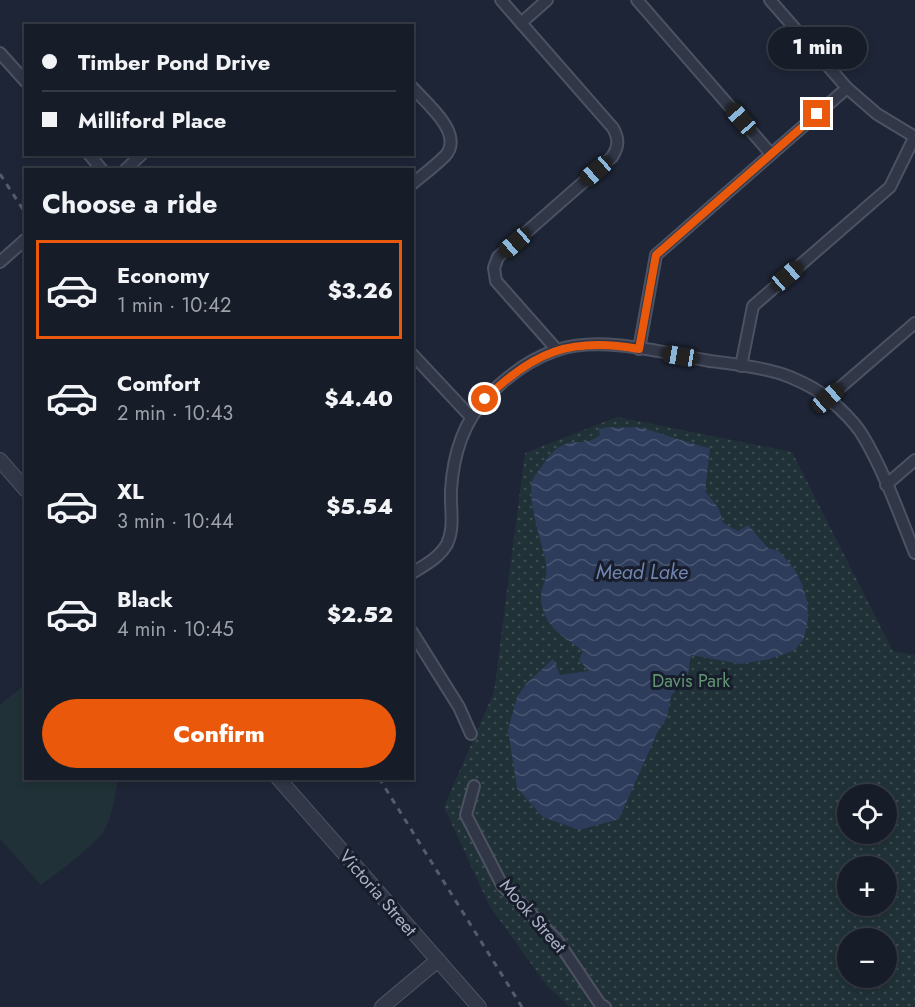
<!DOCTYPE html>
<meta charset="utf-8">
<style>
:root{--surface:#161c28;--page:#232934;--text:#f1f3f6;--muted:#9ea1a8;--line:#353a45;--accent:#ea580c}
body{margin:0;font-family:Jost,sans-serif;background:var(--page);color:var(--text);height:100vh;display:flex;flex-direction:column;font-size:22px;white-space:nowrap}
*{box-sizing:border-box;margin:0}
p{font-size:20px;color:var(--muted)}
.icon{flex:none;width:33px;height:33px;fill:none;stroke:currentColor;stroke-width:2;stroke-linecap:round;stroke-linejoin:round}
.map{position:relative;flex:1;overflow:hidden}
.sheet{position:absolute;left:24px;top:168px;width:390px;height:612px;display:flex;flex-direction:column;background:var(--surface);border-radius:0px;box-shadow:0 3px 9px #0003,0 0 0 2px var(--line)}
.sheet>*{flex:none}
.top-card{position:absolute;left:24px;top:24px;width:390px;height:132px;border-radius:0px;box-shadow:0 3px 9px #0003,0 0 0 2px var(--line);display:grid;align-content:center;height:132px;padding:0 18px;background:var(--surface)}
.controls{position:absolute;left:837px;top:784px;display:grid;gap:12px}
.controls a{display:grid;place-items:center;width:60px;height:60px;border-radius:50%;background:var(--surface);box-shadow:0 3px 9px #0003,0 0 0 2px var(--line);font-size:30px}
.end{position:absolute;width:27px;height:27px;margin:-14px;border:8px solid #ea580c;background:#fff;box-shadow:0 0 0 3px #fff}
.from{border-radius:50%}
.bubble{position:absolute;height:42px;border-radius:21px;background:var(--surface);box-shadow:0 3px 9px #0003,0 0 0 2px var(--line);font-size:20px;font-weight:800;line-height:42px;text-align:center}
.car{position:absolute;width:18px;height:36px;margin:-18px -9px;border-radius:8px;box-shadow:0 0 4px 2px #0007;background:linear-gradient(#222 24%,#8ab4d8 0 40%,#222 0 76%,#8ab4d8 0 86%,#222 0)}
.top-card b{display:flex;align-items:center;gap:21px;height:57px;font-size:22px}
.top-card b+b{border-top:2px solid var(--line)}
.top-card i{width:15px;height:15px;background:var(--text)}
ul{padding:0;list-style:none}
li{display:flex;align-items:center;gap:18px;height:99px;margin:0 12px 9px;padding:0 6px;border:3px solid transparent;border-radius:0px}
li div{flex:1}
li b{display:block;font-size:22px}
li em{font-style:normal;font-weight:800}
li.active{border-color:var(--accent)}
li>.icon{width:54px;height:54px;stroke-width:1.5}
h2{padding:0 18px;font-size:27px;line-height:72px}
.button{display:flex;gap:12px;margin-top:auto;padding:12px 18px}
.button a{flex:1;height:69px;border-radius:36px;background:var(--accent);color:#fff;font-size:24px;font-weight:800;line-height:69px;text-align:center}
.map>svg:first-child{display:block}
</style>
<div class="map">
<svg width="915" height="1007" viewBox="0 0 915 1007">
<defs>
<pattern id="green-dots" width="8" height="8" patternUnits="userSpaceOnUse" patternTransform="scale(1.5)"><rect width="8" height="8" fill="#203237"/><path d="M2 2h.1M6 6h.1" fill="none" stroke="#3e4d52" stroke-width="1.8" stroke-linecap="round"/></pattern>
<pattern id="water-waves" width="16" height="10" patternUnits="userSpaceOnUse" patternTransform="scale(1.5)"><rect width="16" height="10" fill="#2e3c5c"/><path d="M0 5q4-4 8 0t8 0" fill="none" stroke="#4a5672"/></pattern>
</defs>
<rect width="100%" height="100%" fill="#1e2536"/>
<path fill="url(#green-dots)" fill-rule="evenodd" d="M617,417L792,452L893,651L915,655V1007H570L547,986L489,905L444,807L494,692L525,453ZM848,795H886V834H848ZM848,867H886V906H848ZM848,939H886V978H848Z"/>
<path fill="#203237" d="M25,684L26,778L118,779C115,795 113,814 105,829C96,845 57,873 41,885L0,839V705Z"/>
<path fill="url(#water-waves)" d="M609,427C620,429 631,426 642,428C665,434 686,443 710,448L705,491L719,509L723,523L738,531L748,525L768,548L779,551L795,570L801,582L807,600L808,619L804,638L795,650L770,659L741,664L691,655L688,675L671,696L667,717L657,733L619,819L579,830L543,817L517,788L508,730L517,697L526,684L553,659L560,675L589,671L579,660L583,651C570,641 553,632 546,617C533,589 550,584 546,563C543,545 524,493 534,477C540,469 552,450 561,446C575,438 586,447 600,435L599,429Z"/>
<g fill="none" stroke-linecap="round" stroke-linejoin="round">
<defs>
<g id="minor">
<path d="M501,0L613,128C619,139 619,146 612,157L498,257L494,268L496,281L557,350"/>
<path d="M637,0L771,154"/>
<path d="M770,0L847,88L877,114L915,137"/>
<path d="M521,23L547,0"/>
<path d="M0,53L26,82"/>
<path d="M412,87C427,104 465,134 445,156C435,166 423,175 412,184"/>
<path d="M89,154L102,170"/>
<path d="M125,170L142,154"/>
<path d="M0,262L26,239"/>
<path d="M639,349L656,255L847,88"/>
<path d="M412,354L471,417"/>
<path d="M741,366L753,306L890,187L915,136"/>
<path d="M828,398L915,323"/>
<path d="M886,485L915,460"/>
<path d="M412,573C425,565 439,558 447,544C455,527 450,508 451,490C453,457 463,423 486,398C505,378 530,359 557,350C602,335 664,353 710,361C734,364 768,368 790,377C802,382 820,391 830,400C841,409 856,424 863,436C885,473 899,514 915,553"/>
<path d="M412,632L459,707L471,734"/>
<path d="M474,786L466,815L502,885L557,940L600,1004L605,1007"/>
</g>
<g id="tertiary">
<path d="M0,460L26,490"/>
<path d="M278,778L479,1007"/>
<path d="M382,1007L438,960"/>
</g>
</defs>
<use href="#minor" stroke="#4c5262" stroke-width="14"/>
<use href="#tertiary" stroke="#4c5262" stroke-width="16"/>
<use href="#minor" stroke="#313747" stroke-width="10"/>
<use href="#tertiary" stroke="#313747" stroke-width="14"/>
<g stroke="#535b6e" stroke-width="3" stroke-dasharray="6 6" stroke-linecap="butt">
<path d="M0,174L26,214"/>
<path d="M379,778L522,1007"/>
</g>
</g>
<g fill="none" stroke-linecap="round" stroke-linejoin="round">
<path stroke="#ea580c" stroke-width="8" d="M485,399C534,351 571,337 639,349L656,255L817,114"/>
</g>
<g text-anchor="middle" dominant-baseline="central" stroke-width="6" stroke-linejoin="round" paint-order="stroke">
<g font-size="18" fill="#629574" stroke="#171d2b">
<text x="691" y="681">Davis Park</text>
</g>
<g font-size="18" fill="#abb1c4" stroke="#171d2b">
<text transform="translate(378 893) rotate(49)">Victoria Street</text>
<text transform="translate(533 916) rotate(49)">Mook Street</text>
</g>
<g font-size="20" font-style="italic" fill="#7184af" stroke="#171d2b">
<text x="642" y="572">Mead Lake</text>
</g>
</g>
</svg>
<div class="controls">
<a><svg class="icon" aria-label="locate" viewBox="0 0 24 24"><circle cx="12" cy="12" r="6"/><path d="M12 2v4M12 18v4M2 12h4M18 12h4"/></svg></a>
<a>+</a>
<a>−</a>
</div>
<i class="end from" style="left:485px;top:399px"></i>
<i class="end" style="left:817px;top:114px"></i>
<div class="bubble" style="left:768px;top:27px;width:99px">1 min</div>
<i class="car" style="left:741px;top:119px;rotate:319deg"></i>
<i class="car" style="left:596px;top:171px;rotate:229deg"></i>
<i class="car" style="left:515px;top:243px;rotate:229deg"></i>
<i class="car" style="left:787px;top:276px;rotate:49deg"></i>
<i class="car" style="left:680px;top:356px;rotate:279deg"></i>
<i class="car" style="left:828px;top:398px;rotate:49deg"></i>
<div class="top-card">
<b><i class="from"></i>Timber Pond Drive</b>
<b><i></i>Milliford Place</b>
</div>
<section class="sheet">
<h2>Choose a ride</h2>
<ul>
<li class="active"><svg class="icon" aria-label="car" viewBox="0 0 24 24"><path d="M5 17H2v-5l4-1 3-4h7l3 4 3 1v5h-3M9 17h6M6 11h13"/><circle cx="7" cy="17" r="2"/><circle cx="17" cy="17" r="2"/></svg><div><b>Economy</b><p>1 min · 10:42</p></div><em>$3.26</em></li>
<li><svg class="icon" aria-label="car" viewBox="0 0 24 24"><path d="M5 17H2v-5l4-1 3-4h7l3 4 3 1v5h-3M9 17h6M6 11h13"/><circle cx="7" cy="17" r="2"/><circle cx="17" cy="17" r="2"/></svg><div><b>Comfort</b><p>2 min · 10:43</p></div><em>$4.40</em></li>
<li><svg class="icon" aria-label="car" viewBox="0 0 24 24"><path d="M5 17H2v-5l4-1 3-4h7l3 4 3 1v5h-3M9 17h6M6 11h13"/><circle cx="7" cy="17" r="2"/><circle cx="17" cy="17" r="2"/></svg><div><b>XL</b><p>3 min · 10:44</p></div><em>$5.54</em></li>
<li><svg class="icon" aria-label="car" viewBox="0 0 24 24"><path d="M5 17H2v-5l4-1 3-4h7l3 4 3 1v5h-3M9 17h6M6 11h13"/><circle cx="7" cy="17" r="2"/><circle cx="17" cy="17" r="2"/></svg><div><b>Black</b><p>4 min · 10:45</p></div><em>$2.52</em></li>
</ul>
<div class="button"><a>Confirm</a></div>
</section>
</div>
